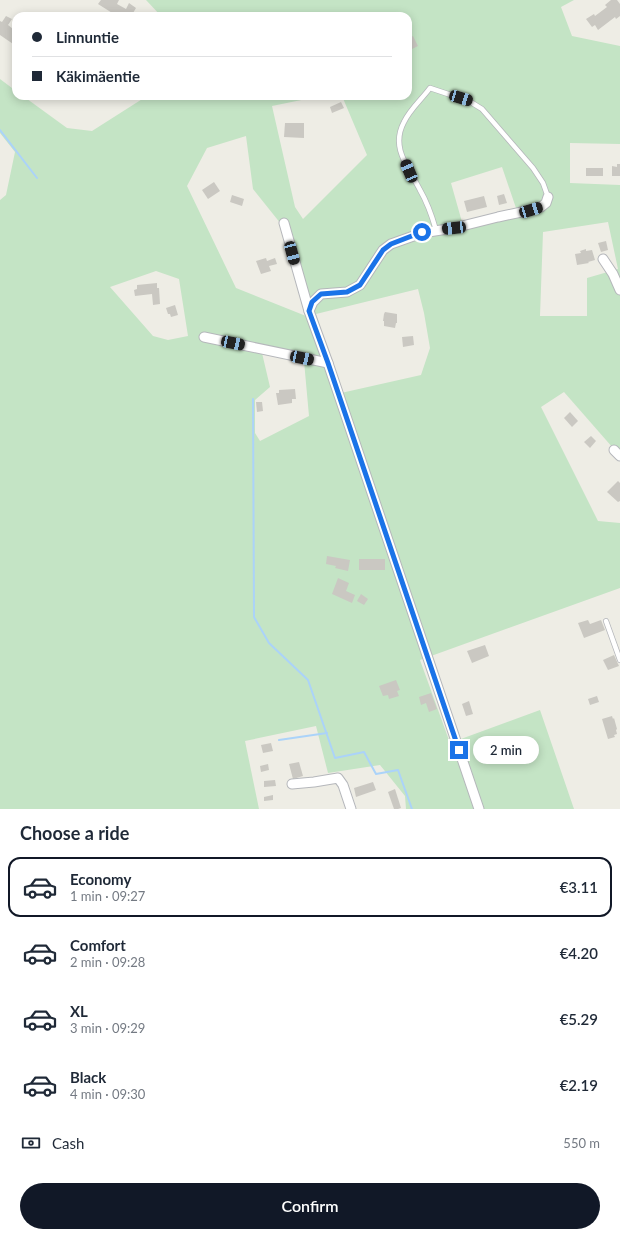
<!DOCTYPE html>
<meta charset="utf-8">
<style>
:root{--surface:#fff;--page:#f6f6f7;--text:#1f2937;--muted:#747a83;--line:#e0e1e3;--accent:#111827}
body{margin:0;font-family:Lato,sans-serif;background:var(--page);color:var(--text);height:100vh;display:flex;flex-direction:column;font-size:15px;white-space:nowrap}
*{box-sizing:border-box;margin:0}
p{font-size:13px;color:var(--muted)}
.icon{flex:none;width:22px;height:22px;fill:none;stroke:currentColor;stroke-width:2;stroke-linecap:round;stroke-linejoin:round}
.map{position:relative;height:809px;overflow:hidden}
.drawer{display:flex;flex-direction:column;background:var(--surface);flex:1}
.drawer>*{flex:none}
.guide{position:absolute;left:12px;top:12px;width:400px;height:88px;border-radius:12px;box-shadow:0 2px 10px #0003;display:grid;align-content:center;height:88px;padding:0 20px;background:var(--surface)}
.end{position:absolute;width:18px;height:18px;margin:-9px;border:5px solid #1a73e8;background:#fff;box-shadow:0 0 0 2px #fff}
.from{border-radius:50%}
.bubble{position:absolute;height:28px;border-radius:14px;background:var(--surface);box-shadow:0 2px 10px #0003;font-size:13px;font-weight:600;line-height:28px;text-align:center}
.car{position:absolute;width:12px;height:24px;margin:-12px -6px;border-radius:5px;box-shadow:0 0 3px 1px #0007;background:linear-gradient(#222 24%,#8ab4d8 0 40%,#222 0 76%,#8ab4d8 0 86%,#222 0)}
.guide b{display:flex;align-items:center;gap:14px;height:38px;font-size:15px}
.guide b+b{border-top:1px solid var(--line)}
.guide i{width:10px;height:10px;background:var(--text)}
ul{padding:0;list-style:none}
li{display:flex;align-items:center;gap:12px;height:60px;margin:0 8px 6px;padding:0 12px;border:2px solid transparent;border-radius:12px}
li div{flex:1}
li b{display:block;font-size:15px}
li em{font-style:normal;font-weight:600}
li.current{border-color:var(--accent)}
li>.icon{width:36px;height:36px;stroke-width:1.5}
h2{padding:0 20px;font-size:18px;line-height:48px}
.pay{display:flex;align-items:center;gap:10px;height:44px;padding:0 20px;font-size:15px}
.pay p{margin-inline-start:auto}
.button{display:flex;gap:8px;margin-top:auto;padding:8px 20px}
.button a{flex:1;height:46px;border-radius:24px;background:var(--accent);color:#fff;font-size:16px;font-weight:600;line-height:46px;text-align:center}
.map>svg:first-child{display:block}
</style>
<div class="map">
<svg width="620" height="809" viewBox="0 0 620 809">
<rect width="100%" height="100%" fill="#eeede5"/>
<path fill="#c4e4c5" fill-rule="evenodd" d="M146,0H574L561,7L572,36L620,46V144L570,143V183L620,185V456L564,392L541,407L598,521L620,523V588L420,660L450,743L540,710L574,809H406L405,796L380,765L328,773L316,726L245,741L259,809H0V200L6,195L15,152L0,133V79L16,91V96H23L67,128L92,131L147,96H321L272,106L295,207L303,219L367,155L342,96H408V16H161ZM246,136L253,189L281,224L306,316L236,288L187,186L207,148ZM502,167L516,208L462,222L451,183ZM608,222L618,269L587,278V316H540L543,232ZM156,271L179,279L188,336L168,340L153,336L110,287ZM418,289L424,313L430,348L421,375L341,393L316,314ZM262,353L304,361L309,416L260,441L255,433V400L270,387Z"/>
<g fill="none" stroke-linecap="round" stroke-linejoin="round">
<g stroke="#abd3f9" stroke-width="2">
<path d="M0,130L37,178"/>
<path d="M253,399L254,617L269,643L308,680L335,758L364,752L376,774L398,770L412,809"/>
<path d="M279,740L327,733"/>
</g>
</g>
<g fill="#cac8c2">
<path d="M101,0H119L117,4L126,9L129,3L136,8L133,13L137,16H117L98,4Z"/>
<path d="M611,0H617L620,4V16L616,19L615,17L598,30L595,25L592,27L586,19L594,14L595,16L607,7L605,5Z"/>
<path d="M6,16L12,19L8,25L13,29L16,25V46L0,35V21L2,22Z"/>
<path d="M413,36L418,46L408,51V38Z"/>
<path d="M341,102L344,108L332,113L330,107Z"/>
<path d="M285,123H304V138L284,137Z"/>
<path d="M617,164H620V176H612V166L617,167Z"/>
<rect x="586" y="168" width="17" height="8"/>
<path d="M214,182L220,191L208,199L202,190Z"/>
<path d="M504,194L507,203L499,205L497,196Z"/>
<path d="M232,195L244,199L242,206L230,202Z"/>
<path d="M484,196L487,207L467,212L464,201Z"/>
<path d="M606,241L608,250L601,252L598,243Z"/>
<path d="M586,249V251L592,250L595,260L588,262L589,263L577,265L575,254L581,253L580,251Z"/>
<path d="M266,258L267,261L275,258L277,264L269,266L271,271L261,274L256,261Z"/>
<path d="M157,283V288H159L160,304L153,305L152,294L135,296L134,290L137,289V285Z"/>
<path d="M175,305L178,315L171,317L170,314H168L166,308Z"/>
<path d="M385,312L397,314V323H396L395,328L384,326V321H383L384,314Z"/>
<path d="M413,336L414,345L403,347L402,337Z"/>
<path d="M295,389L296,399H292V403L278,405L276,393H279V390Z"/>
<path d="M256,402H262L263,411L257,412Z"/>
<path d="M570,412L578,421L572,427L564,418Z"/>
<path d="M591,436L596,441L590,448L584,442Z"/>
<path d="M618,481L620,483V501L618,502L607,492Z"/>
<path d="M327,556L350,560L348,571L335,568L336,566L326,564Z"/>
<rect x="359" y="559" width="26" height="11"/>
<path d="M338,578L349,583L346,591L355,595L352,603L332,594Z"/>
<path d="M361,594L368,599L364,605L357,601Z"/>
<path d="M588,620L590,624L601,620L605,630L584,638L578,623Z"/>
<path d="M485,645L489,656L472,663L467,651Z"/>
<path d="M614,655L619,666L608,670L603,660Z"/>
<path d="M396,680L400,690L397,691L399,696L389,699L388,695L383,696L379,686Z"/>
<path d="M431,693L437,709L429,712L426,703L421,705L419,697Z"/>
<path d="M597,696L599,702L590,705L588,699Z"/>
<path d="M469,701L473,714L466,716L462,704Z"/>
<path d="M612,716L613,719L614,718L617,729L616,730L617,734L614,735L615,737L608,739L602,719Z"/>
<path d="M271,743L273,751L263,753L261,745Z"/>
<path d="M299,762L303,776L293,779L289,764Z"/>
<path d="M268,764L269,770L261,772L260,766Z"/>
<path d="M275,780L276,786L264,787V781Z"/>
<path d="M373,782L376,790L356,797L354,788Z"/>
<path d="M395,789L401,808L398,809H394L388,792Z"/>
<path d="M273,795V800L264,801V797Z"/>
</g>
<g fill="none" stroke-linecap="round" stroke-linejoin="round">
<defs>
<g id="lane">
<path d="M436,230C432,216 427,202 420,190C409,168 390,148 404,122C410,109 422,99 430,88L469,101L482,109L533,168L543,183L548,197"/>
<path d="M606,621L620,660"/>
</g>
<g id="street">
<path d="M284,223L309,311L328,363L479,809"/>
<path d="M603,259L613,274L620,290"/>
<path d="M309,311L313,302L321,294L347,292L360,285L383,250L391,244L422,233L454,228L498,217L531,210L541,207L546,203L548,197"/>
<path d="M204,337L328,363"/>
<path d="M614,450L620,456"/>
<path d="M292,784L314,782L338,778L343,785L351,809"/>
</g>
</defs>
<use href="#lane" stroke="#b5b7bb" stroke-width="6"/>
<use href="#street" stroke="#b5b7bb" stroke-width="11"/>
<use href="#lane" stroke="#fff" stroke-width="4.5"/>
<use href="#street" stroke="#fff" stroke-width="9"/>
</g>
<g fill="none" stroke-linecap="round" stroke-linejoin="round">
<path stroke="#1a73e8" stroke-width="5" d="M422,232L391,244L383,250L360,285L347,292L321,294L312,302L309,311L328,363L459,750"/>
</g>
</svg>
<i class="end from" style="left:422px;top:232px"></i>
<i class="end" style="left:459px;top:750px"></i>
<div class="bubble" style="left:473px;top:736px;width:66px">2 min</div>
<i class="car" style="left:461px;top:98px;rotate:107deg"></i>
<i class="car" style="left:409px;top:171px;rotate:337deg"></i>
<i class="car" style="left:531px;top:210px;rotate:73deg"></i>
<i class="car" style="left:454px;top:228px;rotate:264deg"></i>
<i class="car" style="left:292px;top:253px;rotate:165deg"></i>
<i class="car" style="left:233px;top:343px;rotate:102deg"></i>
<i class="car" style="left:302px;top:358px;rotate:102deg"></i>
<div class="guide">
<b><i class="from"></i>Linnuntie</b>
<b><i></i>Käkimäentie</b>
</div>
</div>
<section class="drawer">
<h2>Choose a ride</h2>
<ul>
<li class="current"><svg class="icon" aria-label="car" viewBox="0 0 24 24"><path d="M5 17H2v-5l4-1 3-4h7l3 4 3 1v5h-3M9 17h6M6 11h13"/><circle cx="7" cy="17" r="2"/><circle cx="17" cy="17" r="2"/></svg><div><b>Economy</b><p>1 min · 09:27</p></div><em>€3.11</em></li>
<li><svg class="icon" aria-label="car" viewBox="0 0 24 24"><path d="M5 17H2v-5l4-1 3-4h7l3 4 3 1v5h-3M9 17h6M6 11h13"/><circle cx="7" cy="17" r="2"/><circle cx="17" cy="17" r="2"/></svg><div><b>Comfort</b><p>2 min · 09:28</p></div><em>€4.20</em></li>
<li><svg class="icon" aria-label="car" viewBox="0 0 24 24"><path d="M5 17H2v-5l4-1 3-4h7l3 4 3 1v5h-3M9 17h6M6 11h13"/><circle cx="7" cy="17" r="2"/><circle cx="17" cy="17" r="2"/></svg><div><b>XL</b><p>3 min · 09:29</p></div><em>€5.29</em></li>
<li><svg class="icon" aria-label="car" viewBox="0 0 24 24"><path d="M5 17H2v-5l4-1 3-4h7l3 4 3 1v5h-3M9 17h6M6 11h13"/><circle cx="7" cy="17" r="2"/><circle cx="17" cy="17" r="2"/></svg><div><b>Black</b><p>4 min · 09:30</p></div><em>€2.19</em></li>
</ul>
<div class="pay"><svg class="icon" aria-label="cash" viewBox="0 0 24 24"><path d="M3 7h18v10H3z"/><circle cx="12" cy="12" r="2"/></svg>Cash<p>550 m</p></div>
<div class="button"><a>Confirm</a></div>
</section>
